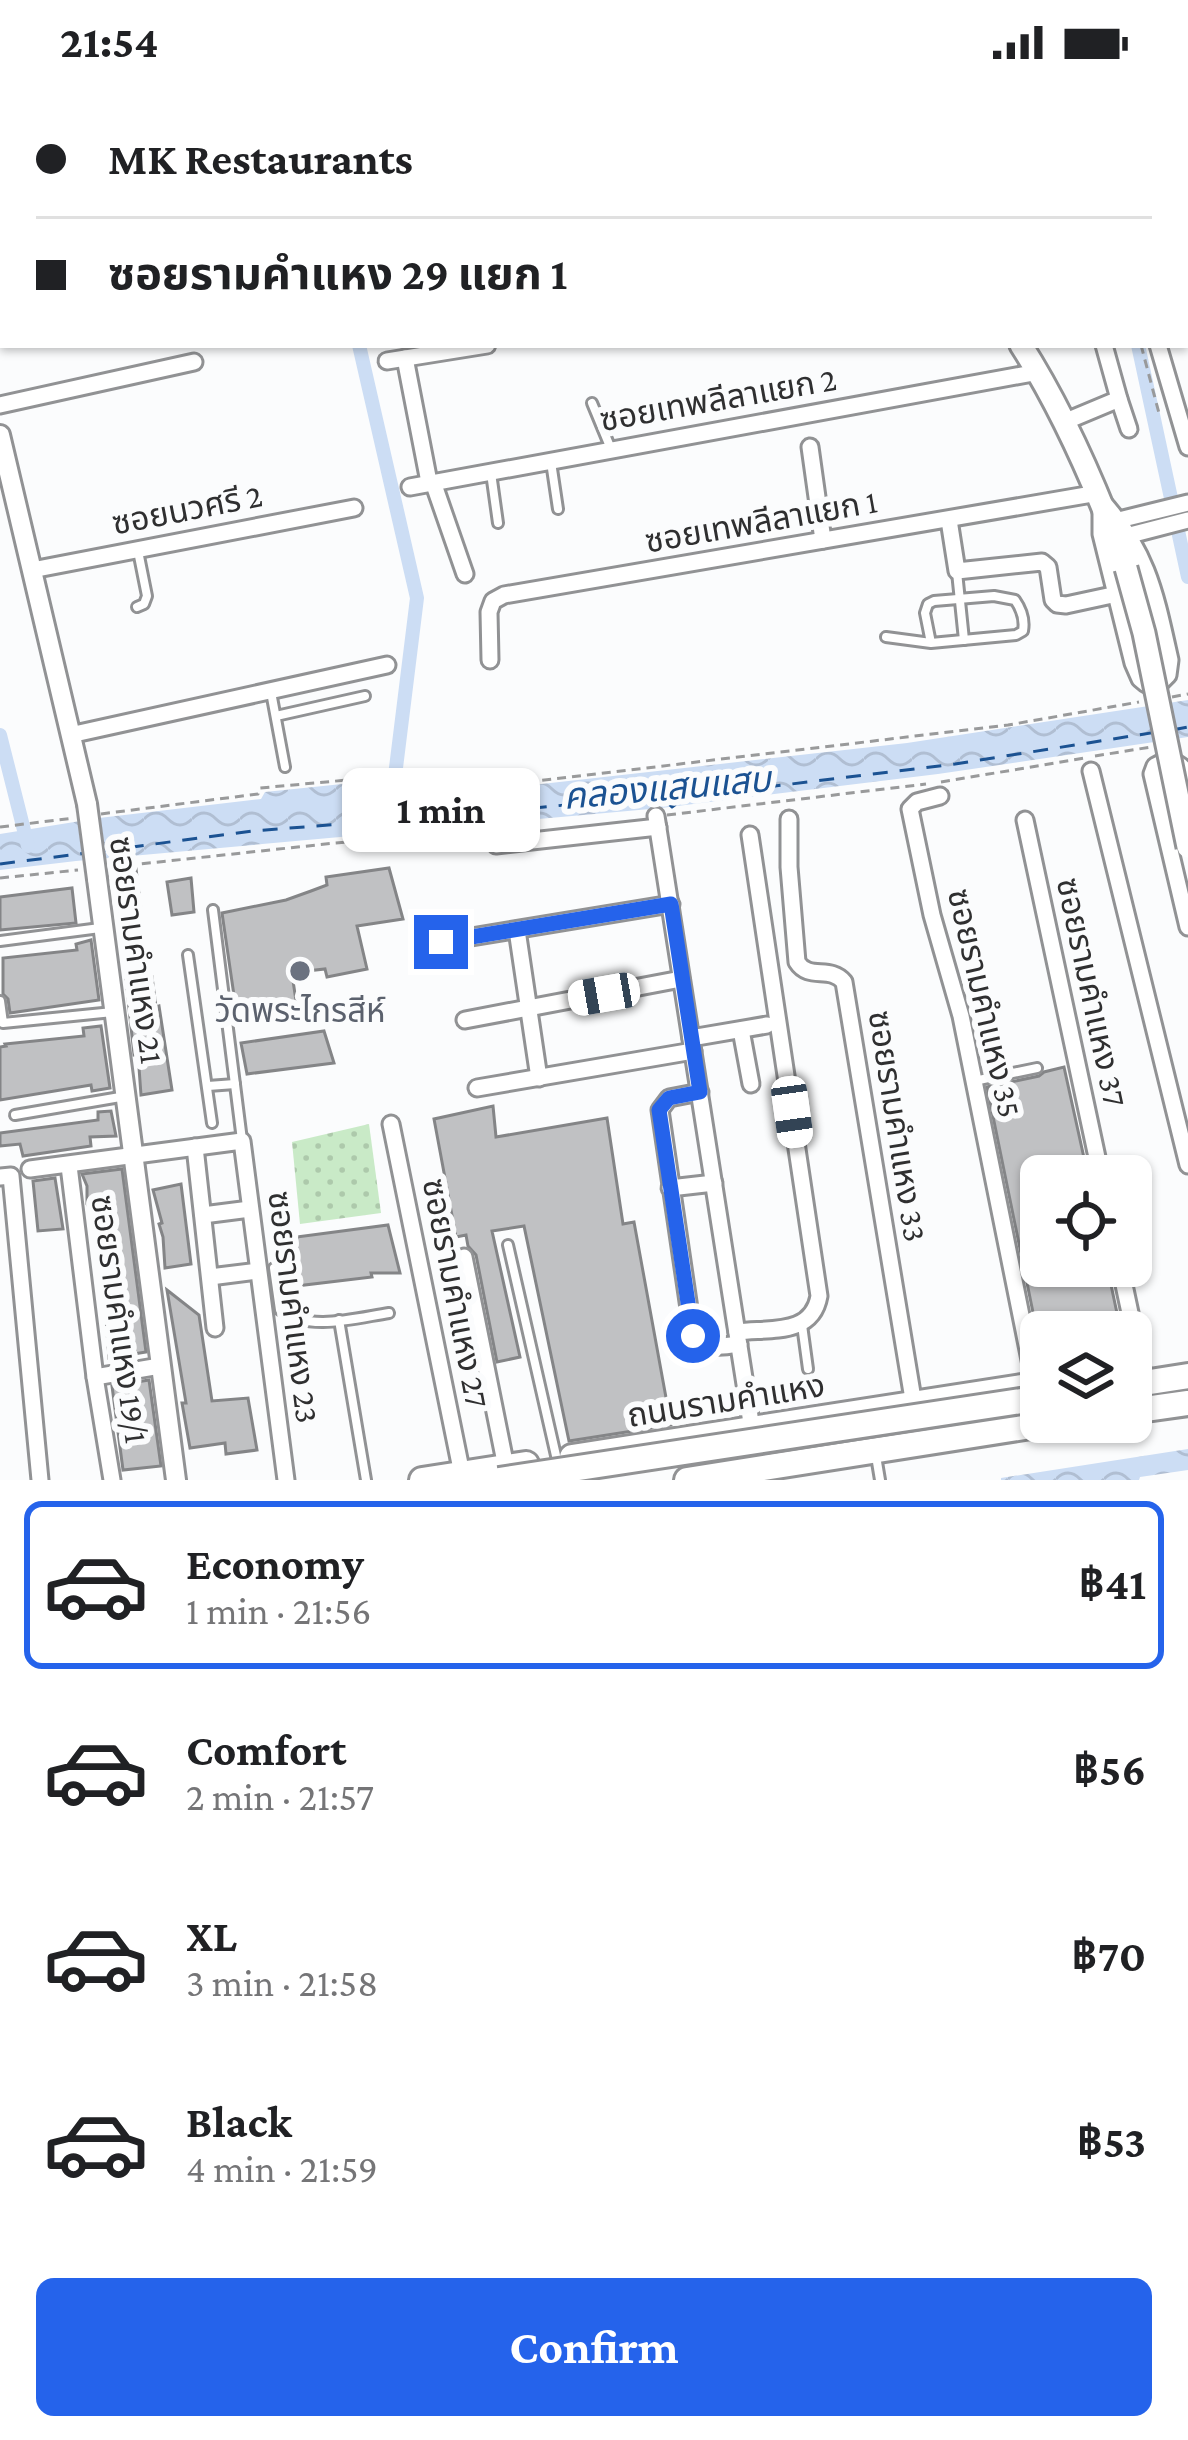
<!DOCTYPE html>
<meta charset="utf-8">
<style>
:root{--surface:#fff;--page:#f2f2f2;--text:#202124;--muted:#757577;--line:#e0e0e0;--accent:#2563eb}
body{margin:0;font-family:"Crimson Pro","Noto Sans Thai",serif;background:var(--page);color:var(--text);height:100vh;display:flex;flex-direction:column;font-size:45px;white-space:nowrap}
*{box-sizing:border-box;margin:0}
p{font-size:39px;color:var(--muted)}
.icon{flex:none;width:66px;height:66px;fill:none;stroke:currentColor;stroke-width:2;stroke-linecap:round;stroke-linejoin:round}
.map{position:relative;height:1396px;overflow:hidden}
.sheet{display:flex;flex-direction:column;background:var(--surface);flex:1}
.sheet>*{flex:none}
.guide{position:absolute;left:0px;top:0px;width:1188px;height:264px;box-shadow:0 3px 9px #0004;display:grid;align-content:center;height:264px;padding:0 36px;background:var(--surface)}
.controls{position:absolute;left:1020px;top:1071px;display:grid;gap:24px}
.controls a{display:grid;place-items:center;width:132px;height:132px;border-radius:18px;background:var(--surface);box-shadow:0 3px 9px #0004;font-size:60px}
.end{position:absolute;width:54px;height:54px;margin:-27px;border:15px solid #2563eb;background:#fff;box-shadow:0 0 0 6px #fff}
.from{border-radius:50%}
.bubble{position:absolute;height:84px;border-radius:18px;background:var(--surface);box-shadow:0 3px 9px #0004;font-size:39px;font-weight:700;line-height:84px;text-align:center}
.car{position:absolute;width:36px;height:72px;margin:-36px -18px;border-radius:15px;box-shadow:0 0 9px 3px #0007;background:linear-gradient(#fff 24%,#345 0 40%,#fff 0 76%,#345 0 86%,#fff 0)}
.guide b{display:flex;align-items:center;gap:42px;height:114px;font-size:45px}
.guide b+b{border-top:3px solid var(--line)}
.guide i{width:30px;height:30px;background:var(--text)}
ul{padding:21px 0 0;list-style:none}
li{display:flex;align-items:center;gap:36px;height:168px;margin:0 24px 18px;padding:0 12px;border:6px solid transparent;border-radius:18px}
li div{flex:1}
li b{display:block;font-size:45px}
li em{font-style:normal;font-weight:700}
li.active{border-color:var(--accent)}
li>.icon{width:108px;height:108px;stroke-width:1.5}
.primary-button{display:flex;gap:24px;margin-top:auto;padding:24px 36px}
.primary-button a{flex:1;height:138px;border-radius:18px;background:var(--accent);color:#fff;font-size:48px;font-weight:700;line-height:138px;text-align:center}
.status{display:flex;justify-content:space-between;align-items:center;height:84px;padding:0 60px;background:var(--surface);direction:ltr}
.status svg{height:33px;fill:currentColor}
.map>svg:first-child{display:block}
</style>
<div class="status"><b>21:54</b><svg viewBox="0 0 49 12"><path d="M0 12V9h3v3zM5 12V6h3v6zM10 12V3h3v9zM15 12V0h3v12zM26 1h20v11H26zM47 4h2v5h-2z"/></svg></div>
<div class="map">
<svg width="1188" height="1396" viewBox="0 0 1188 1396">
<defs>
<pattern id="park-dots" width="8" height="8" patternUnits="userSpaceOnUse" patternTransform="scale(3)"><rect width="8" height="8" fill="#c9eac7"/><path d="M2 2h.1M6 6h.1" fill="none" stroke="#adc9ab" stroke-width="1.8" stroke-linecap="round"/></pattern>
<pattern id="water-waves" width="16" height="10" patternUnits="userSpaceOnUse" patternTransform="scale(3)"><rect width="16" height="10" fill="#ccddf4"/><path d="M0 5q4-4 8 0t8 0" fill="none" stroke="#b0bed2"/></pattern>
</defs>
<rect width="100%" height="100%" fill="#fbfcfd"/>
<path fill="url(#park-dots)" d="M369,1040L381,1129L300,1140L292,1058Z"/>
<g fill="url(#water-waves)">
<path d="M1188,616V653L938,690L661,724L76,777L0,786V750L99,734L261,715L265,708L381,696L462,709L907,659Z"/>
<path d="M1188,1365V1386L1140,1393L1139,1396H1001V1394Z"/>
</g>
<g fill="none" stroke-linecap="round" stroke-linejoin="round">
<g stroke="#ccddf4" stroke-width="14">
<path d="M298,0V3"/>
<path d="M1069,0L1070,3"/>
<path d="M359,261L417,514L392,716"/>
<path d="M1138,261L1188,493"/>
<path d="M0,651L28,762"/>
</g>
<g stroke="#1b5292" stroke-width="3" stroke-dasharray="15 12" stroke-linecap="butt">
<path d="M1172,646L1188,643"/>
<path d="M102,767L252,747L459,731L661,712L672,723L685,713L955,680L1157,648"/>
<path d="M0,780L86,769"/>
</g>
</g>
<g fill="#c0c1c3" stroke="#848587" stroke-width="3">
<path d="M389,784L403,835L357,842L367,885L327,893L325,885L298,888L292,890L298,930L254,934L255,936L238,939L222,829L286,816L311,807L327,801L326,793Z"/>
<path d="M136,785L142,833L121,835L115,788Z"/>
<path d="M191,794L194,828L172,831L167,798Z"/>
<path d="M72,804L76,839L0,846V813Z"/>
<path d="M91,856L99,916L10,929L8,915L3,910V874L77,866L76,860Z"/>
<path d="M152,893L156,923L159,922L172,1006L141,1011L138,970L134,971L126,896Z"/>
<path d="M101,942L110,1004L92,1007L91,1001L0,1016V963L6,962L5,960L84,952L83,944Z"/>
<path d="M324,947L334,979L247,990L241,959Z"/>
<path d="M1064,983L1088,1092H1041V1182H1107L1121,1248H1037L987,1003L1039,992L1044,988Z"/>
<path d="M493,1022L496,1053L607,1034L623,1140L634,1138L671,1341L569,1357L524,1142L492,1147L520,1273L497,1278L476,1171L468,1162L466,1151L456,1153L434,1035Z"/>
<path d="M111,1027L116,1052L90,1053L91,1062L23,1072L20,1060L0,1062V1049L98,1036V1028Z"/>
<path d="M122,1085L146,1268L109,1274L103,1194L100,1173L98,1174L99,1156L95,1133L87,1120V1102L82,1090Z"/>
<path d="M55,1094L63,1145L38,1147L33,1097Z"/>
<path d="M181,1100L191,1180L165,1184L163,1153L159,1140L162,1139L153,1106Z"/>
<path d="M388,1141L400,1189H371L372,1193L296,1202L289,1154Z"/>
<path d="M167,1206L199,1231L212,1317L248,1314L257,1366L226,1370L225,1359L190,1364L182,1319H186Z"/>
<path d="M149,1296L161,1382L123,1386L112,1302Z"/>
</g>
<g fill="none" stroke-linecap="round" stroke-linejoin="round">
<defs>
<g id="service">
<path d="M592,319L611,365"/>
<path d="M551,378L558,425"/>
<path d="M491,389L498,439"/>
<path d="M957,488L964,556"/>
<path d="M137,523L144,520L147,512L138,467"/>
<path d="M886,553L931,559L1016,551L1023,547C1025,536 1022,526 1015,516L994,512L934,517L928,520L925,529L931,559"/>
<path d="M271,608L285,683"/>
<path d="M276,632L365,612"/>
<path d="M213,826L242,1056"/>
<path d="M0,857L100,844"/>
<path d="M188,871L212,1039"/>
<path d="M0,917L3,939L113,928"/>
<path d="M974,997L1037,984"/>
<path d="M208,1002L235,1000"/>
<path d="M15,1031L126,1012"/>
<path d="M508,1161L557,1376"/>
<path d="M274,1184L280,1226C308,1248 356,1234 389,1229"/>
<path d="M339,1236L366,1396"/>
<path d="M802,1241L808,1285"/>
<path d="M876,1372L880,1396"/>
</g>
<g id="minor">
<path d="M582,3L598,0"/>
<path d="M0,151L3,150"/>
<path d="M1185,235L1188,234"/>
<path d="M1158,261L1188,363"/>
<path d="M405,274L429,398"/>
<path d="M387,277L487,261"/>
<path d="M1119,315L1129,345"/>
<path d="M0,321L194,278"/>
<path d="M1064,338L1119,315L1104,261"/>
<path d="M810,363L823,456"/>
<path d="M433,398L465,490"/>
<path d="M410,403L1038,288"/>
<path d="M1101,416C1148,468 1155,509 1170,576L1168,591L1159,600H1146L1140,595L1133,579L1101,450Z"/>
<path d="M949,436L957,487L1042,478L1048,483L1053,516L1057,520L1066,521L1117,510"/>
<path d="M1119,436L1188,419"/>
<path d="M1130,451L1188,436"/>
<path d="M32,486L354,424"/>
<path d="M490,576L489,528L493,517L504,511L1098,409"/>
<path d="M70,651L387,581"/>
<path d="M1091,687L1188,1081"/>
<path d="M1188,691C1180,677 1169,674 1155,682L1152,690L1188,843"/>
<path d="M940,712L917,718L910,725L932,831L961,932L1035,1301"/>
<path d="M656,732L752,1345"/>
<path d="M789,735V783L797,878C809,897 830,881 844,898L914,1321"/>
<path d="M1025,736L1101,1092"/>
<path d="M496,761L658,743"/>
<path d="M517,846L539,994"/>
<path d="M441,858L671,820"/>
<path d="M465,936L681,895"/>
<path d="M741,946L751,1000"/>
<path d="M691,954L767,941"/>
<path d="M477,1004L693,967"/>
<path d="M700,1008L669,1014L660,1026L693,1252C705,1267 721,1262 739,1260"/>
<path d="M391,1040L462,1390"/>
<path d="M195,1063L215,1244"/>
<path d="M69,1082L95,1293L112,1396"/>
<path d="M30,1085L242,1057L286,1396"/>
<path d="M0,1093L11,1092L40,1396"/>
<path d="M670,1104L714,1099"/>
<path d="M203,1131L250,1125"/>
<path d="M464,1173L506,1383"/>
<path d="M1120,1182L1142,1285"/>
<path d="M210,1193L258,1187"/>
<path d="M737,1248C770,1244 812,1252 819,1212L750,751"/>
<path d="M95,1293L160,1282"/>
</g>
<g id="tertiary">
<path d="M0,351L87,720"/>
<path d="M97,795L176,1396"/>
</g>
<g id="secondary">
<path d="M840,0L842,3"/>
<path d="M1021,261C1065,330 1098,407 1126,484"/>
</g>
<g id="primary">
<path d="M1131,1301L1188,1292"/>
<path d="M1131,1327L1188,1319"/>
<path d="M572,1373L1041,1300"/>
<path d="M422,1396L526,1380"/>
<path d="M687,1396L1056,1338"/>
</g>
</defs>
<use href="#service" stroke="#919294" stroke-width="14"/>
<use href="#minor" stroke="#919294" stroke-width="21"/>
<use href="#tertiary" stroke="#919294" stroke-width="24"/>
<use href="#secondary" stroke="#919294" stroke-width="27"/>
<use href="#primary" stroke="#919294" stroke-width="30"/>
<g stroke="#999a9b" stroke-width="3" stroke-dasharray="9 6" stroke-linecap="butt">
<path d="M1075,0V3"/>
<path d="M1141,261L1160,333"/>
<path d="M1172,613L1188,610"/>
<path d="M1095,672L1151,663"/>
<path d="M941,698L1085,674"/>
<path d="M101,730L258,710L260,704L391,692L399,697L461,706L1008,641L1139,618"/>
<path d="M667,731L926,700"/>
<path d="M0,743L74,734"/>
<path d="M108,779L124,778V782"/>
<path d="M112,783L335,759L490,747"/>
<path d="M0,794L78,786"/>
</g>
<use href="#service" stroke="#fff" stroke-width="8"/>
<use href="#minor" stroke="#fff" stroke-width="15"/>
<use href="#tertiary" stroke="#fff" stroke-width="18"/>
<use href="#secondary" stroke="#fff" stroke-width="21"/>
<use href="#primary" stroke="#fff" stroke-width="24"/>
<defs>
<path id="tertiary-bridge" d="M87,720L97,795"/>
<path id="secondary-bridge" d="M1126,484L1144,549L1188,763"/>
<path id="primary-bridge" d="M499,1396L1041,1314"/>
</defs>
<use href="#tertiary-bridge" stroke="#919294" stroke-width="24" stroke-linecap="butt"/>
<use href="#secondary-bridge" stroke="#919294" stroke-width="27" stroke-linecap="butt"/>
<use href="#primary-bridge" stroke="#919294" stroke-width="30" stroke-linecap="butt"/>
<use href="#tertiary-bridge" stroke="#fff" stroke-width="18"/>
<use href="#secondary-bridge" stroke="#fff" stroke-width="21"/>
<use href="#primary-bridge" stroke="#fff" stroke-width="24"/>
</g>
<g fill="none" stroke-linecap="round" stroke-linejoin="round">
<path stroke="#2563eb" stroke-width="15" d="M441,858L671,820L700,1008L669,1014L659,1026L693,1252"/>
</g>
<circle fill="#6b7280" stroke="#fbfcfd" stroke-width="4.5" cx="300" cy="887" r="12"/>
<g text-anchor="middle" dominant-baseline="central" stroke-width="12" stroke-linejoin="round" paint-order="stroke">
<g font-size="33" fill="#2f2f30" stroke="#fbfcfd">
<text transform="translate(718 315) rotate(-10)">ซอยเทพลีลาแยก 2</text>
<text transform="translate(187 425) rotate(-11)">ซอยนวศรี 2</text>
<text transform="translate(761 437) rotate(-10)">ซอยเทพลีลาแยก 1</text>
<text transform="translate(137 866) rotate(82)">ซอยรามคำแหง 21</text>
<text transform="translate(1092 908) rotate(78)">ซอยรามคำแหง 37</text>
<text transform="translate(985 919) rotate(77)">ซอยรามคำแหง 35</text>
<text transform="translate(898 1042) rotate(81)">ซอยรามคำแหง 33</text>
<text transform="translate(456 1209) rotate(79)">ซอยรามคำแหง 27</text>
<text transform="translate(294 1223) rotate(83)">ซอยรามคำแหง 23</text>
<text transform="translate(120 1235) rotate(82)">ซอยรามคำแหง 19/1</text>
<text transform="translate(726 1316) rotate(-9)">ถนนรามคำแหง</text>
</g>
<g font-size="33" fill="#5b616d" stroke="#fbfcfd">
<text x="300" y="926">วัดพระไกรสีห์</text>
</g>
<g font-size="36" font-style="italic" fill="#1b5292" stroke="#fbfcfd">
<text transform="translate(667 704) rotate(-5)">คลองแสนแสบ</text>
</g>
</g>
</svg>
<div class="controls">
<a><svg class="icon" aria-label="locate" viewBox="0 0 24 24"><circle cx="12" cy="12" r="6"/><path d="M12 2v4M12 18v4M2 12h4M18 12h4"/></svg></a>
<a><svg class="icon" aria-label="layers" viewBox="0 0 24 24"><path d="M12 4l9 5-9 5-9-5zM3 14l9 5 9-5"/></svg></a>
</div>
<i class="end from" style="left:693px;top:1252px"></i>
<i class="end" style="left:441px;top:858px"></i>
<div class="bubble" style="left:342px;top:684px;width:198px">1 min</div>
<i class="car" style="left:604px;top:910px;rotate:260deg"></i>
<i class="car" style="left:792px;top:1028px;rotate:172deg"></i>
<div class="guide">
<b><i class="from"></i>MK Restaurants</b>
<b><i></i>ซอยรามคำแหง 29 แยก 1</b>
</div>
</div>
<section class="sheet">
<ul>
<li class="active"><svg class="icon" aria-label="car" viewBox="0 0 24 24"><path d="M5 17H2v-5l4-1 3-4h7l3 4 3 1v5h-3M9 17h6M6 11h13"/><circle cx="7" cy="17" r="2"/><circle cx="17" cy="17" r="2"/></svg><div><b>Economy</b><p>1 min · 21:56</p></div><em>฿41</em></li>
<li><svg class="icon" aria-label="car" viewBox="0 0 24 24"><path d="M5 17H2v-5l4-1 3-4h7l3 4 3 1v5h-3M9 17h6M6 11h13"/><circle cx="7" cy="17" r="2"/><circle cx="17" cy="17" r="2"/></svg><div><b>Comfort</b><p>2 min · 21:57</p></div><em>฿56</em></li>
<li><svg class="icon" aria-label="car" viewBox="0 0 24 24"><path d="M5 17H2v-5l4-1 3-4h7l3 4 3 1v5h-3M9 17h6M6 11h13"/><circle cx="7" cy="17" r="2"/><circle cx="17" cy="17" r="2"/></svg><div><b>XL</b><p>3 min · 21:58</p></div><em>฿70</em></li>
<li><svg class="icon" aria-label="car" viewBox="0 0 24 24"><path d="M5 17H2v-5l4-1 3-4h7l3 4 3 1v5h-3M9 17h6M6 11h13"/><circle cx="7" cy="17" r="2"/><circle cx="17" cy="17" r="2"/></svg><div><b>Black</b><p>4 min · 21:59</p></div><em>฿53</em></li>
</ul>
<div class="primary-button"><a>Confirm</a></div>
</section>
